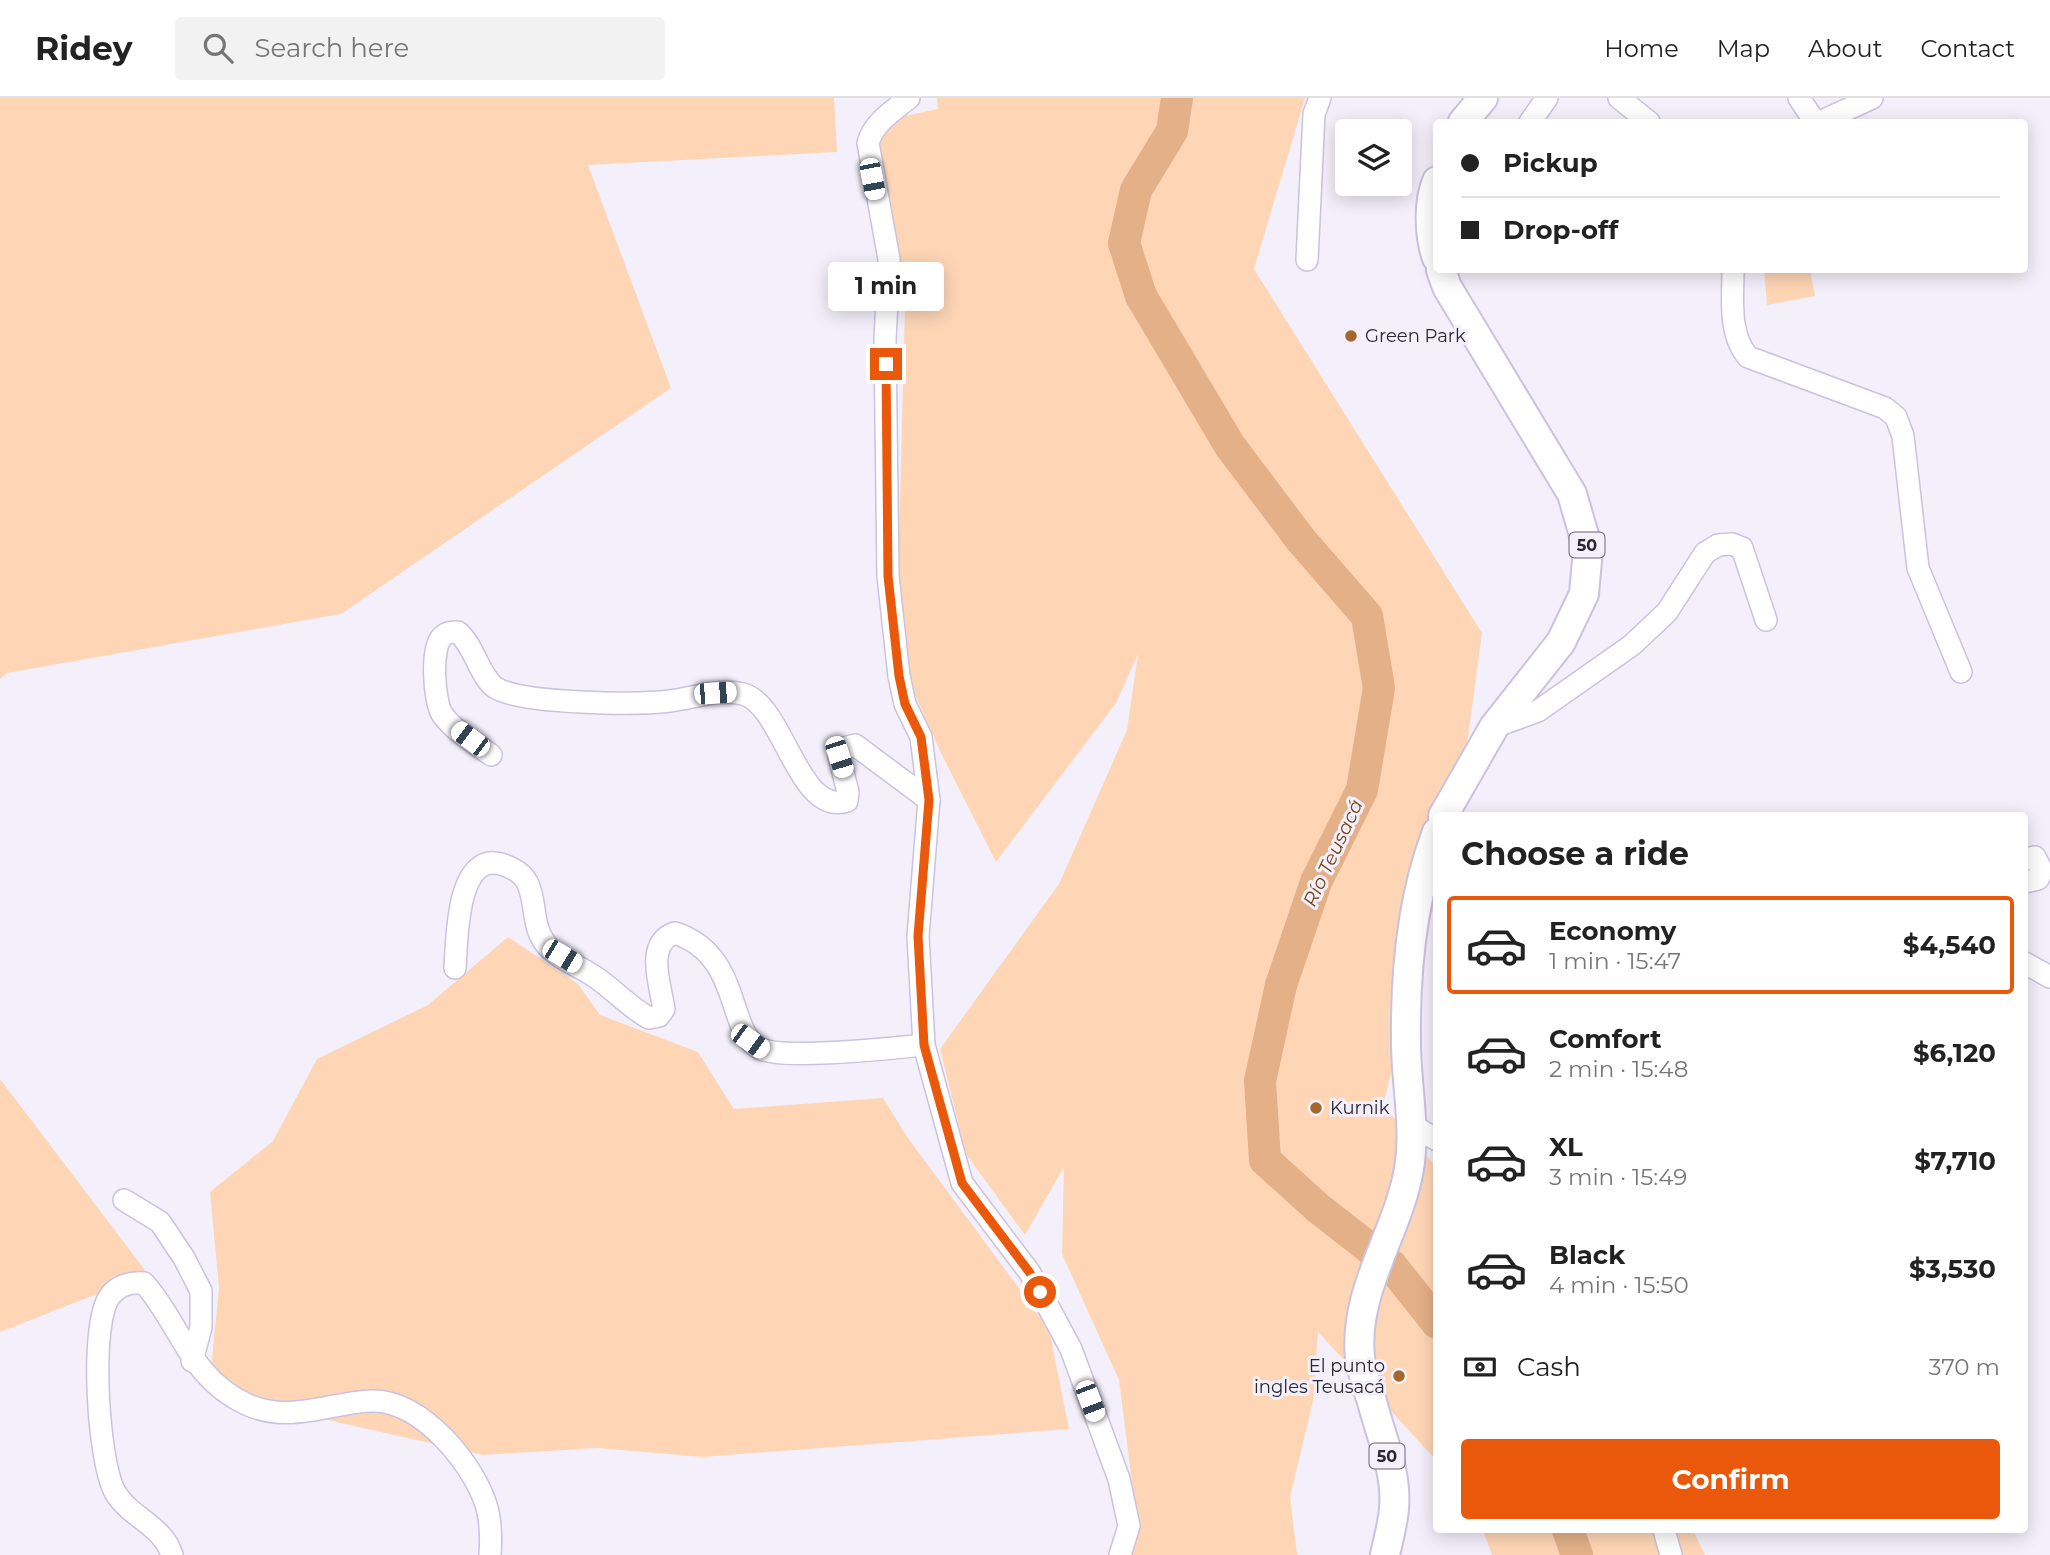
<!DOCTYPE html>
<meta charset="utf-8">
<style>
:root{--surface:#fff;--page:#f2f2f2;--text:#222;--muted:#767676;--line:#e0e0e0;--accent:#ea580c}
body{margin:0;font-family:Montserrat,sans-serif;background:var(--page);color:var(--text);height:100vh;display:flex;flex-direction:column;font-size:26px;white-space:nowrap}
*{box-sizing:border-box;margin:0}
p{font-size:23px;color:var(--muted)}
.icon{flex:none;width:38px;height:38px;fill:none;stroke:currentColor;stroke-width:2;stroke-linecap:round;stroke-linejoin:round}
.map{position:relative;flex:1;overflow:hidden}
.sheet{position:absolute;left:1433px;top:714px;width:595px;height:721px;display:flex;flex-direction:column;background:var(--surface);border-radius:7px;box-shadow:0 4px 18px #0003}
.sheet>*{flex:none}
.banner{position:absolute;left:1433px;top:21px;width:595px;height:154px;border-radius:7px;box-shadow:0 4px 18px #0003;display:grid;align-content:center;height:154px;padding:0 28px;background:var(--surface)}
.fabs{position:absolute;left:1335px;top:21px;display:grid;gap:14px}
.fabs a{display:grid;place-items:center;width:77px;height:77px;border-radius:7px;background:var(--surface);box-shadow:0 4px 18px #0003;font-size:35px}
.end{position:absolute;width:32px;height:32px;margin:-16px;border:9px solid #ea580c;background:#fff;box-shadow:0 0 0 4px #fff}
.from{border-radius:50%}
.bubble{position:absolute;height:49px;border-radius:7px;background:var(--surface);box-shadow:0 4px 18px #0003;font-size:23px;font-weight:700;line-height:49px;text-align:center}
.car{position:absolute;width:21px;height:42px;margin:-21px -10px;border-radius:9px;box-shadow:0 0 5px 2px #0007;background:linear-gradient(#fff 24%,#345 0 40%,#fff 0 76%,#345 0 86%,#fff 0)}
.banner b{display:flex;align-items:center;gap:24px;height:66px;font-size:26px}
.banner b+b{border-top:2px solid var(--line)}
.banner i{width:18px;height:18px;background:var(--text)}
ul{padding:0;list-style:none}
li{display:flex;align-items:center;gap:21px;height:98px;margin:0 14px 10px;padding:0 14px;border:4px solid transparent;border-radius:7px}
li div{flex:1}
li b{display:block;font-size:26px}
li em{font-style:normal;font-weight:700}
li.on{border-color:var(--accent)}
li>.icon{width:63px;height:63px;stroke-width:1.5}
h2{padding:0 28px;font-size:32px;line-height:84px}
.pay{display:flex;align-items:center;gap:18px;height:77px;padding:0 28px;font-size:26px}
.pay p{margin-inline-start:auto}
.button{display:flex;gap:14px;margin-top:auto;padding:14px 28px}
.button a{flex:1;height:80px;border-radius:7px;background:var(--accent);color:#fff;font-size:28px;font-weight:700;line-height:80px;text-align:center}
header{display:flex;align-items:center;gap:42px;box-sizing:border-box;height:98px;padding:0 35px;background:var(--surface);border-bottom:2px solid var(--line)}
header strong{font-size:33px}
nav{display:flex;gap:38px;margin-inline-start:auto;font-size:24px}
.search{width:490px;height:63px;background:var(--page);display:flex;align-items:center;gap:18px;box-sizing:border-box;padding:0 24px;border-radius:7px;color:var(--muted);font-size:26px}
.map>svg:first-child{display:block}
</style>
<header>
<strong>Ridey</strong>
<div class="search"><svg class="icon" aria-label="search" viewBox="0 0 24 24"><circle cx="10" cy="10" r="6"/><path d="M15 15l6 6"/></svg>Search here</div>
<nav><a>Home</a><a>Map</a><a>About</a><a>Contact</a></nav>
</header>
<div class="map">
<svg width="2050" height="1457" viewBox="0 0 2050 1457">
<rect width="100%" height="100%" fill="#f3f0fb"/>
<g fill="#fed6b6">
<path d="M0,0H834L837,54L588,67L671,290L341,516L7,575L0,581Z"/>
<path d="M937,0H1305L1254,171L1482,535L1458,713L1437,718V795L1383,1007L1437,1070V1363L1318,1234L1313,1303L1290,1399L1297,1457H1132L1138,1431L1119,1282L1062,1156L1064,1069L1025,1137L966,1056L940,951L1059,786L1127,632L1138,556L1116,605L996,764L940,653L896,553L905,209L877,102L881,23L938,11Z"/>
<path d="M1764,172H1810L1815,198L1767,207Z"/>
<path d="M508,839L578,886L600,917L698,954L734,1011L883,1000L908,1040L1049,1231L1069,1331L703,1359L598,1350L483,1357L301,1316L210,1281L219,1190L210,1094L273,1043L317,961L428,907Z"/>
<path d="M0,981L148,1176L0,1234Z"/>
<path d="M1483,1432H1693L1705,1457H1492Z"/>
</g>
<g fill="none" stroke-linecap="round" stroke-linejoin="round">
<g stroke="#e3b088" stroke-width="32">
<path d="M1177,0L1172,33L1136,92L1124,145L1141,198L1230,348L1301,442L1367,518L1379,590L1362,692L1316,784L1281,887L1260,983L1265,1062L1318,1110L1391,1167L1437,1225"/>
<path d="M1568,1432L1577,1457"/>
</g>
<defs>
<g id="minor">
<path d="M909,0C893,13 874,24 868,45L889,161L885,242L888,478L899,578L905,606L921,639L929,702L918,838L924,947L962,1085L1030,1175L1071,1251L1119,1381L1129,1428L1120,1457"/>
<path d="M1619,0L1649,24"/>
<path d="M1799,0L1815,24"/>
<path d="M1530,24L1547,0"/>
<path d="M1820,24L1872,0"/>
<path d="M1307,162L1314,16L1320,0"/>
<path d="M1733,172C1733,200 1728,236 1748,259L1885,310L1896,319L1903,338L1918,470L1961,574"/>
<path d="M1494,629L1538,613L1632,547L1667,514L1705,455L1718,447L1732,446L1742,450L1766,522"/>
<path d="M491,657C475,645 454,633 442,616C434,603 430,548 443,538C447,534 453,534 458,534C475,549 480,580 496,590C523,606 637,607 670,603C694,600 720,590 743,596C784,607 798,719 847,703L848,694L839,659L844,650L855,647L929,702"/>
<path d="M2025,761L2035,759L2042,773L2038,781L2025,784"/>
<path d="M2025,865L2050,879"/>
<path d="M455,870C457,843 456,754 501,766C511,769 522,775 527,784C537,803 531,826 545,845C557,862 586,870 602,884C618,896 631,910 649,920L659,918L664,911C660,886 645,845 675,835C743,857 726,936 761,951C787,962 892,950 924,947"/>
<path d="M1412,1027L1437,1042"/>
<path d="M124,1102L160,1124L184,1160L201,1193V1229L192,1263"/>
<path d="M1664,1432L1671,1457"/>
<path d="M172,1457C163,1427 130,1420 115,1394C98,1364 89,1226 110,1198C118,1187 132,1184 144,1185C181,1227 189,1279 246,1306C289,1326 327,1305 371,1303C421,1300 478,1370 488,1414C491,1428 491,1443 490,1457"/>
</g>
<g id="major">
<path d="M1463,24L1483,0"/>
<path d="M1437,83C1428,104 1429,138 1437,160"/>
<path d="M1441,172L1447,189L1572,396L1588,451L1584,496L1561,544L1494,629L1443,718"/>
<path d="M1385,1457C1388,1442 1393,1426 1394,1410C1397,1377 1383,1343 1374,1311C1370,1295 1362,1277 1360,1260C1353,1192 1398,1135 1409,1071C1416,1028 1406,986 1406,944C1405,874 1412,799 1437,734"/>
</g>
</defs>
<use href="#minor" stroke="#cac2de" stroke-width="24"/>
<use href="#major" stroke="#cac2de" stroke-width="32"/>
<use href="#minor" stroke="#fff" stroke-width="21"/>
<use href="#major" stroke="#fff" stroke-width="28"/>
</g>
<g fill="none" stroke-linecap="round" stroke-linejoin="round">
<path stroke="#ea580c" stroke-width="9" d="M886,266L888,478L899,578L905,606L921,639L929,702L918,838L924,947L962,1085L1030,1175L1040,1194"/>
</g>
<g fill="#a5662c" stroke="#f3f0fb" stroke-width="2.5">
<circle cx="1351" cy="238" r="7"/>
<circle cx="1316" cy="1010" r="7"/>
<circle cx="1399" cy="1278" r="7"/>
</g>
<g text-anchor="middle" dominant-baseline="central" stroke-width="6" stroke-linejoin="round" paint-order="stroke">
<g fill="#f3f0fb" stroke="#67646e" stroke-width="2">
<rect x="1569.5" y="434.5" width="35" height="25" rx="5"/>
<rect x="1369.5" y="1345.5" width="35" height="25" rx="5"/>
</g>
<g font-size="16" font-weight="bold" fill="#2b2832">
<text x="1587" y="447">50</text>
<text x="1387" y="1358">50</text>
</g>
<g font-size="18" fill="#2b2832" stroke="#f3f0fb" text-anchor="start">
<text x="1365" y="238">Green Park</text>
<text x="1330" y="1010">Kurnik</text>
<text x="1385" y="1268" text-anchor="end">El punto<tspan x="1385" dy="21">ingles Teusacá</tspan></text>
</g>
<g font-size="19" font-style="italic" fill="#754517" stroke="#f3f0fb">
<text transform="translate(1333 755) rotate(-65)">Río Teusacá</text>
</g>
</g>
</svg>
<div class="fabs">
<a><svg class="icon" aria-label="layers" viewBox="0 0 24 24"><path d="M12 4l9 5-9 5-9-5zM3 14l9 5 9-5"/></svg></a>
</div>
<i class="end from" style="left:1040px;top:1194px"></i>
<i class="end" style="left:886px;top:266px"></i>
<div class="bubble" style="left:828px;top:164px;width:116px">1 min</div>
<i class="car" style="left:872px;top:81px;rotate:169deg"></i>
<i class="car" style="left:715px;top:595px;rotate:86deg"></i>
<i class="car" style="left:470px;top:641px;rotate:307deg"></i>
<i class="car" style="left:839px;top:659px;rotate:162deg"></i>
<i class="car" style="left:562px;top:858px;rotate:121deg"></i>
<i class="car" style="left:750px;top:943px;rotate:126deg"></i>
<i class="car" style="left:1090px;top:1303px;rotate:159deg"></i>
<div class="banner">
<b><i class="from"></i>Pickup</b>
<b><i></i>Drop-off</b>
</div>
<section class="sheet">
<h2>Choose a ride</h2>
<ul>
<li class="on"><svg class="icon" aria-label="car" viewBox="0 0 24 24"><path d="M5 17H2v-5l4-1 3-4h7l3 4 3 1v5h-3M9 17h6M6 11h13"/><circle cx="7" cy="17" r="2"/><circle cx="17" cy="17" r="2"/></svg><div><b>Economy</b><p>1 min · 15:47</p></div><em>$4,540</em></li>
<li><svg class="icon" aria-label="car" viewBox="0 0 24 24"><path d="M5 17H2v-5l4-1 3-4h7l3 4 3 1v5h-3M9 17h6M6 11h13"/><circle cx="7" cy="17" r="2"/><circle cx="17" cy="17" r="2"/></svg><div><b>Comfort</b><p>2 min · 15:48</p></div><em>$6,120</em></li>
<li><svg class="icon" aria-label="car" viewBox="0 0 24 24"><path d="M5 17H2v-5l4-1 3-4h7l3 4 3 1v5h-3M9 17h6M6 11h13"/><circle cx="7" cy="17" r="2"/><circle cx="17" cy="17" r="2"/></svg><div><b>XL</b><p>3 min · 15:49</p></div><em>$7,710</em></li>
<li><svg class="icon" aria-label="car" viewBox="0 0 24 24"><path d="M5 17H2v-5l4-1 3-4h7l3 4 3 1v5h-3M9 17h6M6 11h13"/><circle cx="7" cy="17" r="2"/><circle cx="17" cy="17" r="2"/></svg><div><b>Black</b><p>4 min · 15:50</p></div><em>$3,530</em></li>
</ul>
<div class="pay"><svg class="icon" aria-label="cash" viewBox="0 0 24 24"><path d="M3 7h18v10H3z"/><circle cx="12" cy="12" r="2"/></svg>Cash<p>370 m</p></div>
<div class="button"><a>Confirm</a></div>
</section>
</div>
